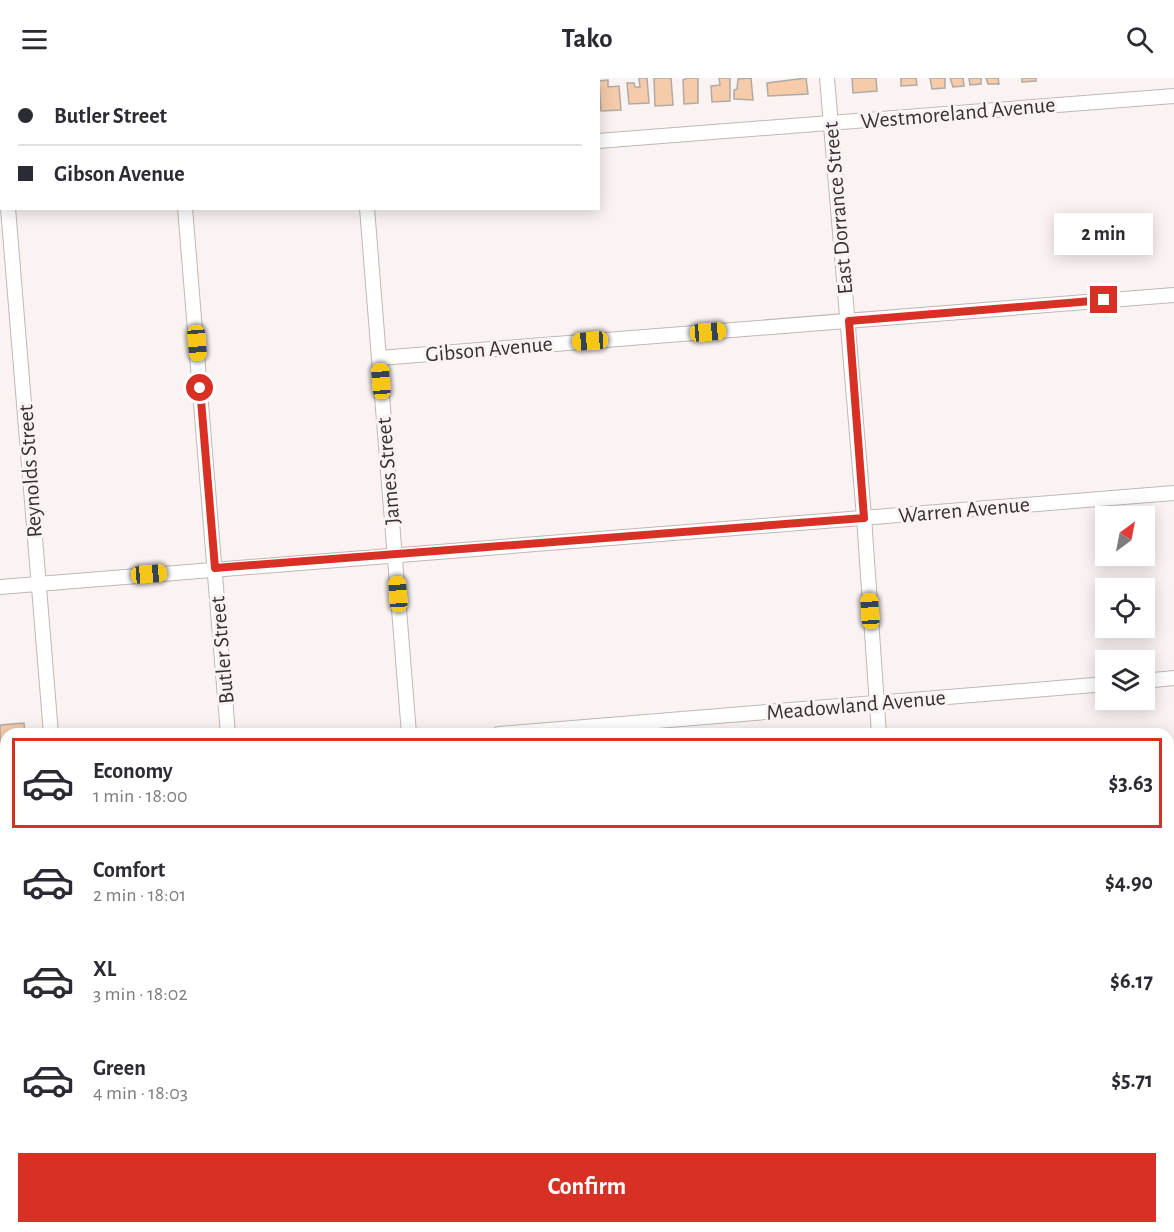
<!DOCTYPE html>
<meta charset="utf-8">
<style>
:root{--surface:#fff;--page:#f2f2f3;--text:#2b2b33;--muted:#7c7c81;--line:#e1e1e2;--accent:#d93025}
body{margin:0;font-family:"Alegreya Sans",sans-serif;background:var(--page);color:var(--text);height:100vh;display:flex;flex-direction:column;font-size:22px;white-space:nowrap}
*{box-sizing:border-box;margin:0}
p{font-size:20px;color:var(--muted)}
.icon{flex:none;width:33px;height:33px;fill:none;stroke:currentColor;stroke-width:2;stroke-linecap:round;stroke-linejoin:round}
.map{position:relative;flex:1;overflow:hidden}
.details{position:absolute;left:0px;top:650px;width:1174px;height:506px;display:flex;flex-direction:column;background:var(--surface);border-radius:18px 18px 0 0;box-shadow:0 3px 15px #0003}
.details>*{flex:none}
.hud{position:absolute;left:0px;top:0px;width:600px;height:132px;box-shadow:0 3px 15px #0003;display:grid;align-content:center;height:132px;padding:0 18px;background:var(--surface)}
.needle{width:39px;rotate:32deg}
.controls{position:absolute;left:1095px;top:428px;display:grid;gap:12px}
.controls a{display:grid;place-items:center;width:60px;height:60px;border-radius:0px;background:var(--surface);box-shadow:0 3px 15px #0003;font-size:30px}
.end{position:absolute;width:27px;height:27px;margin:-14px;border:8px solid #d93025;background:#fff;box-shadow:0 0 0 3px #fff}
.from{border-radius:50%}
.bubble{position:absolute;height:42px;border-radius:0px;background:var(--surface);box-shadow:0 3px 15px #0003;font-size:20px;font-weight:600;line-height:42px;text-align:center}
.car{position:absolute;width:18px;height:36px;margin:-18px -9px;border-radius:8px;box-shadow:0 0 4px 2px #0007;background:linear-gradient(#f5c518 24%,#345 0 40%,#f5c518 0 76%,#345 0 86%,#f5c518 0)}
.hud b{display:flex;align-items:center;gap:21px;height:57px;font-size:22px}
.hud b+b{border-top:2px solid var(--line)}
.hud i{width:15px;height:15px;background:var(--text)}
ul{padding:10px 0 0;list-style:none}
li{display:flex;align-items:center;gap:18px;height:90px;margin:0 12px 9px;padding:0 6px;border:3px solid transparent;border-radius:0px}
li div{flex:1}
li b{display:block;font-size:22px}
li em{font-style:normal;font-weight:600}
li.selected{border-color:var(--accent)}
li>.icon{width:54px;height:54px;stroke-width:1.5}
.button{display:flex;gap:12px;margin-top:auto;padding:12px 18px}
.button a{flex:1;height:69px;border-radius:0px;background:var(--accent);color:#fff;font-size:24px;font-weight:600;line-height:69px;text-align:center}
header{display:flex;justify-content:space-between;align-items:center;height:78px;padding:0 18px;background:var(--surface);font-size:27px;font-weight:600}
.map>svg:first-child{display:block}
</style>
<header><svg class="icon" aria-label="menu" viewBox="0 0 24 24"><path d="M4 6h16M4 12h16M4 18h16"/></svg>Tako<svg class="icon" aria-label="search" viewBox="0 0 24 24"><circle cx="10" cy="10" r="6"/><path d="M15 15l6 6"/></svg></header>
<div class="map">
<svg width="1174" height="1154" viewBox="0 0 1174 1154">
<rect width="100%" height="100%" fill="#fbf3f1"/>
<path fill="#f6e6e2" d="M0,869H6V1149H177V1154H0Z"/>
<path fill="#eedfc2" d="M1174,879V1154H928L927,1149H1168V880Z"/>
<g fill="#f5cbaa" stroke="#b0aaa6" stroke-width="1.5">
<path d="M639,0H647L649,25L629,26L627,5H634L635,9H640Z"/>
<path d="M654,0H671L673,27L655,28Z"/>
<path d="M687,0H698V25L684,26L683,2Z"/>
<path d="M719,0H730V23L712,24L711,8L720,7Z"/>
<path d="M751,0L753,22L734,21V12L737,11L738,1Z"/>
<path d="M806,0L808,16L768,18L767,5Z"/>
<path d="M852,0H876L877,13L853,15Z"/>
<path d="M901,0H916L917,7L901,8Z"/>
<path d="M930,0H945V10L932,11Z"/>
<path d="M950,0H963L964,8L953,9Z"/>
<path d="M969,0H981V6L970,7Z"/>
<path d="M986,0H998L999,6H988Z"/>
<path d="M1022,0H1036V3L1022,4Z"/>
<path d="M608,2V9L619,8L621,32L601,33L599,3Z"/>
<path d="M24,645L25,656H6V676L0,677V647Z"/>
<rect x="0" y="695" width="6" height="28"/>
<rect x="0" y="888" width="6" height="29"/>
<path d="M0,998H6V1048H3L2,1040H0Z"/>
<rect x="24" y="1149" width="43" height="5"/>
<rect x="107" y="1149" width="50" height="5"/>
</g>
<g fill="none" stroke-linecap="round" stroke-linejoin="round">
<defs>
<g id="lane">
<path d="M0,938L6,937"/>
<path d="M1171,950L1174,961"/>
<path d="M0,968V974L6,973"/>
<path d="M0,1060H6"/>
<path d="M0,1095H6"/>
<path d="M169,1149V1154"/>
<path d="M919,1149L920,1154"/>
</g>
<g id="street">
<path d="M175,0V2"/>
<path d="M356,0V2"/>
<path d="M827,0L864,439L879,656"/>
<path d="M0,52L2,66"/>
<path d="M598,63L1174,18"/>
<path d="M8,130L51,656"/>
<path d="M185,130L228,656"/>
<path d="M367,130L409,656"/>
<path d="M379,280L1174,217"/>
<path d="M0,509L1174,415"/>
<path d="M1144,603L1174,600"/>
<path d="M499,656L1106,606"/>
<path d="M1168,789H1174"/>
<path d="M0,862H6"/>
<path d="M88,1149V1154"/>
<path d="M268,1149L269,1154"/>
<path d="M450,1149V1154"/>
<path d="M691,1154L788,1149"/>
</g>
</defs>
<use href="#lane" stroke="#bfb8b6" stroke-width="9"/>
<use href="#street" stroke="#bfb8b6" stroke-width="16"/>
<use href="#lane" stroke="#fff" stroke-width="7"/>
<use href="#street" stroke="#fff" stroke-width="14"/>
</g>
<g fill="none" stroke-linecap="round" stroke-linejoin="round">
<path stroke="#d93025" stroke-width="8" d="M200,310L215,490L864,440L849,243L1104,222"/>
</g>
<g text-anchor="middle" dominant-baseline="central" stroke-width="6" stroke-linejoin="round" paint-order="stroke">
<g font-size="22" fill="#353231" stroke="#fbf3f1">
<text transform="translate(958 35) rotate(-5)">Westmoreland Avenue</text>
<text transform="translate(838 130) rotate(-95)">East Dorrance Street</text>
<text transform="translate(489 271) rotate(-5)">Gibson Avenue</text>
<text transform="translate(30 393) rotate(-94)">Reynolds Street</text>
<text transform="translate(388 393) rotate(-95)">James Street</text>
<text transform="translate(964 432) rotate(-5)">Warren Avenue</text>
<text transform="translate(222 572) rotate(-95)">Butler Street</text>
<text transform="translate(856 627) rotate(-5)">Meadowland Avenue</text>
</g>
</g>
</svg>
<div class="controls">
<a><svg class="needle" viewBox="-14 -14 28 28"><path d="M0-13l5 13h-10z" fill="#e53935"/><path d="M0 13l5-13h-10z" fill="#7c7c81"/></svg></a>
<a><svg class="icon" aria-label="locate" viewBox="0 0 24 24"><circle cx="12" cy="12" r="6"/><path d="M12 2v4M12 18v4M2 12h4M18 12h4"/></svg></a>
<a><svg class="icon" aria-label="layers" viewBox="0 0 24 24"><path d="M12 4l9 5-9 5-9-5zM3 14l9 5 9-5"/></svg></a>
</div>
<i class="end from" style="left:200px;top:310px"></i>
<i class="end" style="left:1104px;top:222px"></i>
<div class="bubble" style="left:1054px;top:135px;width:99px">2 min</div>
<i class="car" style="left:708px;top:254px;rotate:85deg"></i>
<i class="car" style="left:590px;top:263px;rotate:266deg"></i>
<i class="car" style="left:197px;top:265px;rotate:175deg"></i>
<i class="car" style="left:381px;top:303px;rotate:355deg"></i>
<i class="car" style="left:149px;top:496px;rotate:85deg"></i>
<i class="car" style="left:398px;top:516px;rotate:356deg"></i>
<i class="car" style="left:870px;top:533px;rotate:356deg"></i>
<div class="hud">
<b><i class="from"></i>Butler Street</b>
<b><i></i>Gibson Avenue</b>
</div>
<section class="details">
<ul>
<li class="selected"><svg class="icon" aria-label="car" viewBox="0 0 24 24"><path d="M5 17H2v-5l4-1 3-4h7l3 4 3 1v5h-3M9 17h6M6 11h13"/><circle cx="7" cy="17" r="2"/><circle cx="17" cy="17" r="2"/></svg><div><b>Economy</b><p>1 min · 18:00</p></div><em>$3.63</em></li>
<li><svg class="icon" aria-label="car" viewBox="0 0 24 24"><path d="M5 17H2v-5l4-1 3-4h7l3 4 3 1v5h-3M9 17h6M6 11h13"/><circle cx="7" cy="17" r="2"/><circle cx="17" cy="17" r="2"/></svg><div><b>Comfort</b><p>2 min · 18:01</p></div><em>$4.90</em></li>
<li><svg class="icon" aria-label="car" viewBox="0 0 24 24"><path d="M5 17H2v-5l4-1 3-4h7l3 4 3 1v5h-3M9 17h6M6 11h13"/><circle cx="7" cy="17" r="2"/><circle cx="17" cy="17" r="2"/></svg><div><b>XL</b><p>3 min · 18:02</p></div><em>$6.17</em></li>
<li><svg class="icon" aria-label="car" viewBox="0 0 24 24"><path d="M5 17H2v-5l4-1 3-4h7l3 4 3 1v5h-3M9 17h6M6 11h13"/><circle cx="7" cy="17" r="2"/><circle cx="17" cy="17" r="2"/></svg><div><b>Green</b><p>4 min · 18:03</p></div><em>$5.71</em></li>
</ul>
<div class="button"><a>Confirm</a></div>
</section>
</div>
